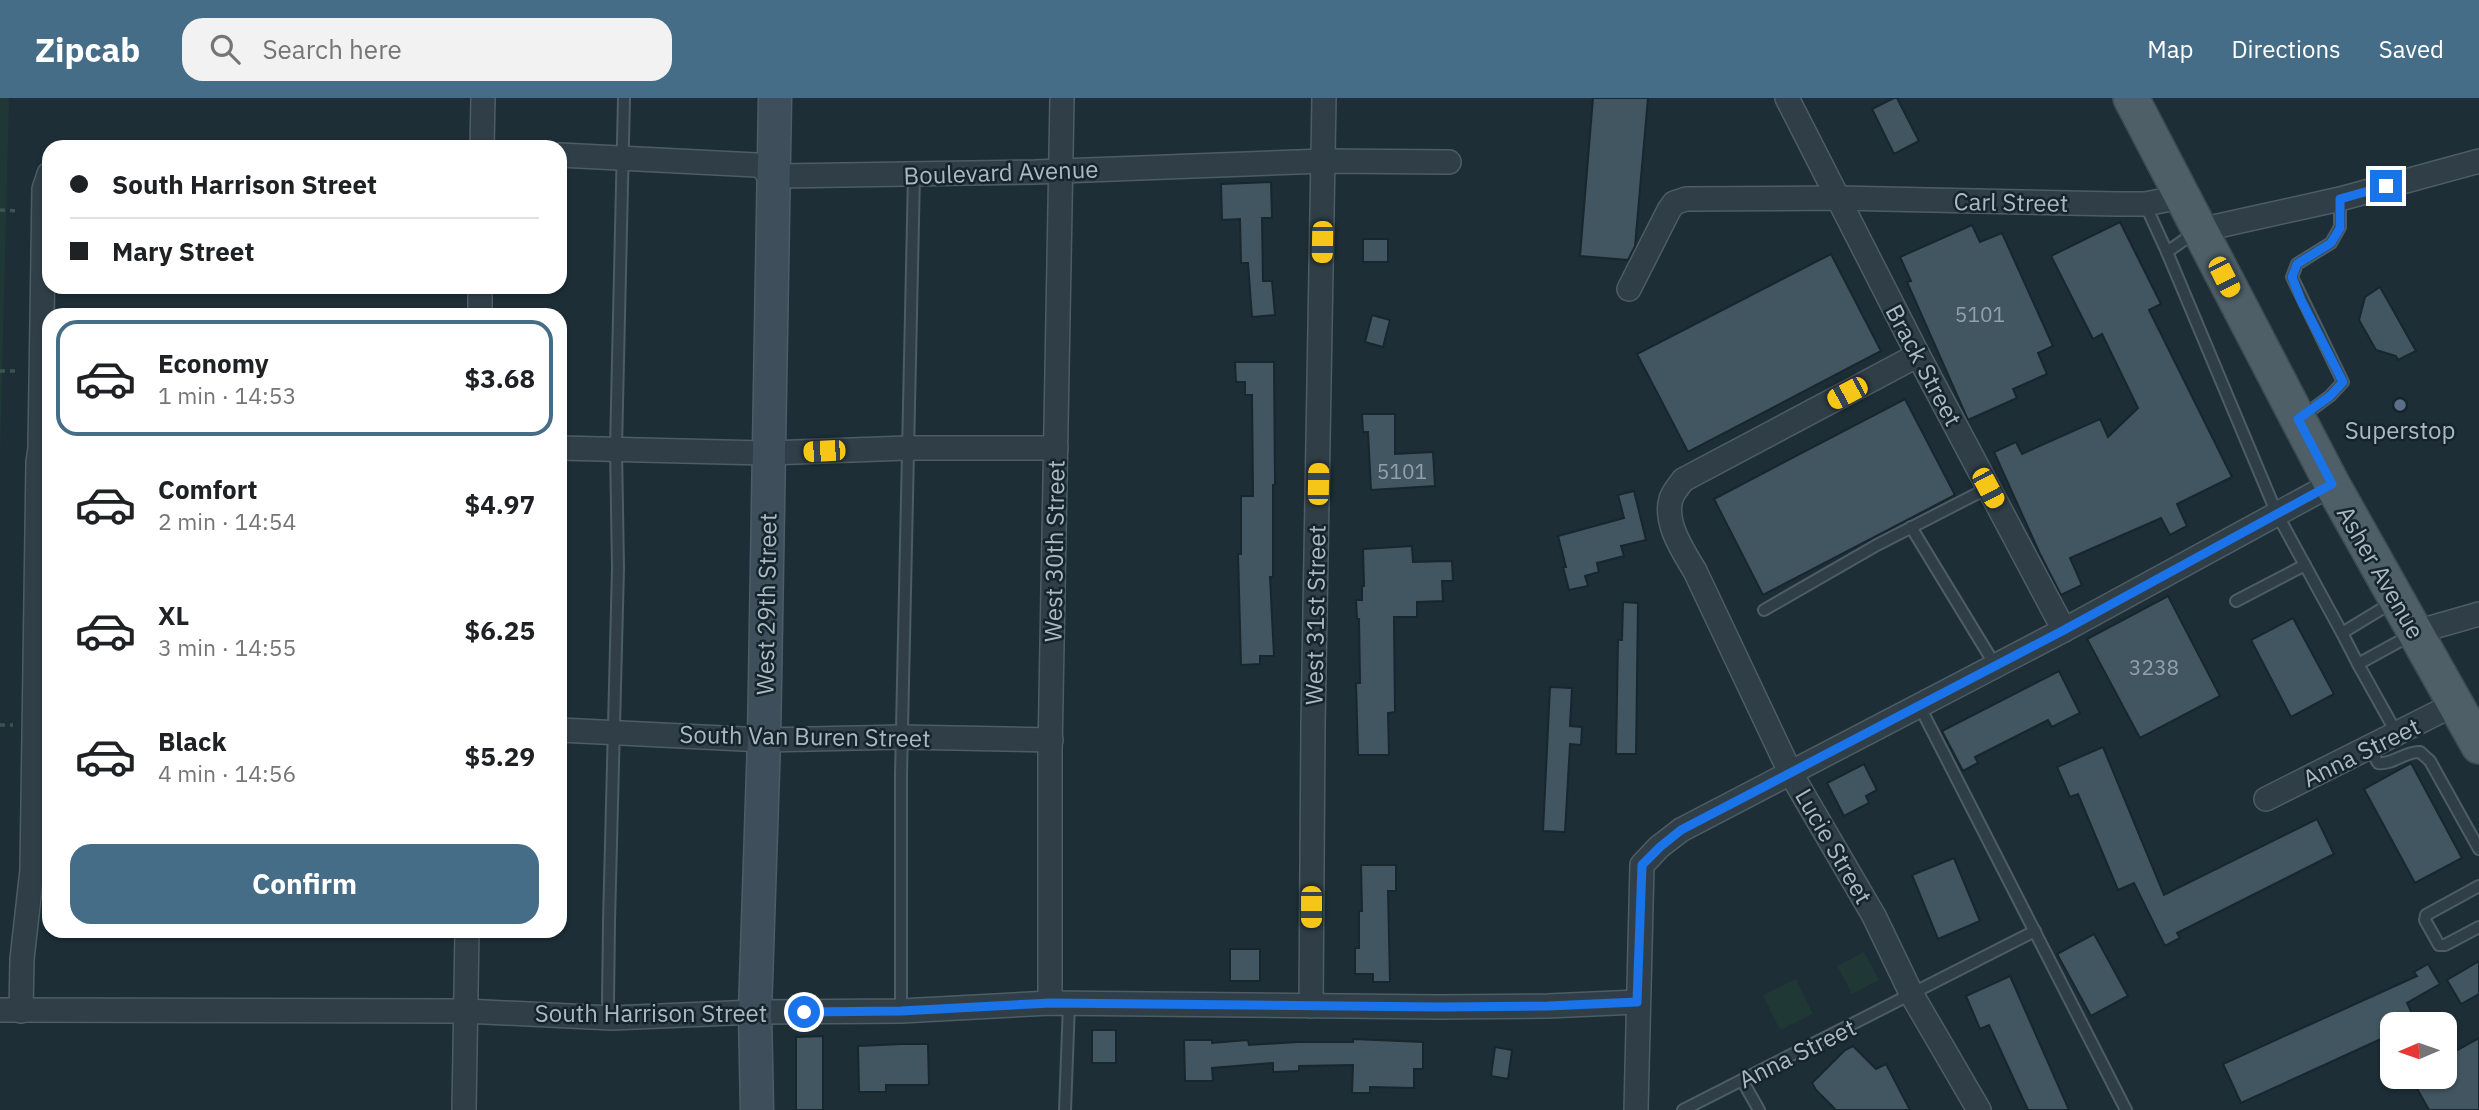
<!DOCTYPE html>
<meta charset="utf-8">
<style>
:root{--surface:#fff;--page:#f2f2f2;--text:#202124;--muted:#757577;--line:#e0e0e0;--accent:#466d87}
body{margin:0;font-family:"IBM Plex Sans",sans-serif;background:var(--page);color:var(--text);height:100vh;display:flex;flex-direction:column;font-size:26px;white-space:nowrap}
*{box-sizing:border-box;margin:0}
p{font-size:23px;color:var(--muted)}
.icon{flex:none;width:38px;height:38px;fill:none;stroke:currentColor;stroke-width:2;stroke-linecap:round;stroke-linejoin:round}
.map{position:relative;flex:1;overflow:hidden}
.panel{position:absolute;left:42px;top:210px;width:525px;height:630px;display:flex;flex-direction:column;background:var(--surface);border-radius:21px;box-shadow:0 2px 5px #0004}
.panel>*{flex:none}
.guide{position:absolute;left:42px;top:42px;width:525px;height:154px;border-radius:21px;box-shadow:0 2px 5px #0004;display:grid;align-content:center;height:154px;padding:0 28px;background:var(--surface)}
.needle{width:46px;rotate:268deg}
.fabs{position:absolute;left:2380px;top:914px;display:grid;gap:14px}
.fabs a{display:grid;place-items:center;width:77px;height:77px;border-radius:14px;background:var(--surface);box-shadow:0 2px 5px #0004;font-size:35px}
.end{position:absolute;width:32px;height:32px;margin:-16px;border:9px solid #1a73e8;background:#fff;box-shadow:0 0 0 4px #fff}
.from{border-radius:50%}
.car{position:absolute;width:21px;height:42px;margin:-21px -10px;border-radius:9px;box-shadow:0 0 5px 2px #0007;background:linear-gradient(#f5c518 24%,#345 0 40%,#f5c518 0 76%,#345 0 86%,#f5c518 0)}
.guide b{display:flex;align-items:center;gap:24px;height:66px;font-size:26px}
.guide b+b{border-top:2px solid var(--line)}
.guide i{width:18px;height:18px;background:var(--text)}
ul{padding:12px 0 0;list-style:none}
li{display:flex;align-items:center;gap:21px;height:116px;margin:0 14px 10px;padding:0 14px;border:4px solid transparent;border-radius:21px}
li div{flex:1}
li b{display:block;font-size:26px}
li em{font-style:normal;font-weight:800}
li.selected{border-color:var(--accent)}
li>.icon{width:63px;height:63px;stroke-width:1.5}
.button{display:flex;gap:14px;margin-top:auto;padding:14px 28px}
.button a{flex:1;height:80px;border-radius:21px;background:var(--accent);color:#fff;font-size:28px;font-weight:800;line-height:80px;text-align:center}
header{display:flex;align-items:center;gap:42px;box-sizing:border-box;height:98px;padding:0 35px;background:var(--accent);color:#fff}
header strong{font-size:33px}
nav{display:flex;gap:38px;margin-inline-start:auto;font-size:24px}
.search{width:490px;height:63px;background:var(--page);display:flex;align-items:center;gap:18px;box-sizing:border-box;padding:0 24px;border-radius:21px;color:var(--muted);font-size:26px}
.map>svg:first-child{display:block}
</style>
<header>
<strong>Zipcab</strong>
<div class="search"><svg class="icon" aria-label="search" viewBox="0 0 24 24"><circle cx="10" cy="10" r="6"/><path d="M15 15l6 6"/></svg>Search here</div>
<nav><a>Map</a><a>Directions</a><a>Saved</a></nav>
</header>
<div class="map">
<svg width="2479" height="1012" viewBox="0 0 2479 1012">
<rect width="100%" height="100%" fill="#1d2e37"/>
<g fill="#1f3835">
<path d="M0,0H9L0,358Z"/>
<path d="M1864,854L1879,882L1852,896L1837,868Z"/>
<path d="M1796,881L1813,916L1780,932L1763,897Z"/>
</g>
<g fill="#425661" stroke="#18262d" stroke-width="2">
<path d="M1593,0H1648L1635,148L1628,162L1580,158Z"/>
<path d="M1894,0H1897L1919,43L1894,56L1872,11Z"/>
<path d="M1271,84L1272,120H1262L1263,183H1272L1275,217L1252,219L1248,165H1241L1240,121L1222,122L1221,86Z"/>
<path d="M2120,124L2161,206L2149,212L2232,379L2177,406L2187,428L2170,437L2161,420L2070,460L2082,487L2061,497L2040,456L1994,354L2016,344L2022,356L2100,321L2108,339L2138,310L2102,236L2093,241L2051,158Z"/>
<path d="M1972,127L1980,144L2002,135L2053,248L2038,255L2047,276L2013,291L2017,300L1968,322L1907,184L1911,183L1900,159Z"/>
<rect x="1363" y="141" width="25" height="23"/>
<path d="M1831,156L1881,253L1688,354L1637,256Z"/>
<path d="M2380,189L2416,253L2398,262L2396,258L2376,252L2359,222L2365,199Z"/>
<path d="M1372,217L1390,222L1383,249L1365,244Z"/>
<path d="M1235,264H1274L1275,387H1273V479H1270L1274,558H1260V566L1241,567L1238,456H1241V398H1253L1252,297H1245V284H1236Z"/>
<path d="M1905,301L1955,397L1763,497L1714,401Z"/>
<path d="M1362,316H1395V356L1433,354L1435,388L1371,392L1368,334H1363Z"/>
<path d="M1634,393L1646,442L1621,448L1624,458L1597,465L1599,474L1585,478L1588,488L1569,492L1563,469H1566L1558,438L1624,420L1618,397Z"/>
<path d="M1412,448L1413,464L1452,463L1453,483H1442L1443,503L1417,504V519H1394L1395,614L1388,615L1389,657H1358L1356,585H1360L1359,521H1357L1356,502H1362V488H1364L1363,451Z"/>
<path d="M2168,498L2220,598L2140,640L2087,541Z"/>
<path d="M1623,504L1638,505L1636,656H1616L1618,542H1622Z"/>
<path d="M2293,520L2334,596L2291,619L2251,542Z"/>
<path d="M2059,573L2080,615L2052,629L2048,622L1975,659L1978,665L1963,673L1942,633Z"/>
<path d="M1550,589L1572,590L1570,628L1582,629L1581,647L1570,646L1565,734L1543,733Z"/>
<path d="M2103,649L2164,797L2317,721L2334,756L2177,835L2180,840L2165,848L2134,785L2118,792L2078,696L2070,699L2057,669Z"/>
<path d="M2411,665L2462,760L2415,785L2364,691Z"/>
<path d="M1864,666L1877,692L1866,698L1869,705L1844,718L1827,685Z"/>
<path d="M1954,760L1980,823L1938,841L1912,777Z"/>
<path d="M1361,767H1396V793H1388L1390,884H1373V876H1355V850H1359V813H1362Z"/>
<path d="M2094,836L2128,898L2091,918L2057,856Z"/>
<rect x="1230" y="851" width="30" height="32"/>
<path d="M2479,863V896L2461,906L2447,882Z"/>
<path d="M2428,866L2440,886L2407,905L2417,926H2392V936L2241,1005L2223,966L2417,878L2414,874Z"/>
<path d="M2010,878L2069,1012H2028L1989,927L1980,931L1966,898Z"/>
<rect x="1092" y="932" width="24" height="33"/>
<path d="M823,938V1012H796V939Z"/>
<path d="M2479,940V1012H2429L2410,978H2445V959Z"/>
<path d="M1353,941L1423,944V971H1414V990L1370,989V995H1352L1353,967L1299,968V973L1273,974V965L1212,970L1213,983H1185L1184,942H1212V945L1248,942L1249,947L1298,944H1353Z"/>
<path d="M902,946H928L929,987H886V994H859L858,948Z"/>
<path d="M1853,948L1876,971L1886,966L1910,1012H1836L1816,992L1812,985L1845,952Z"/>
<path d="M1495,949L1512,952L1508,981L1491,978Z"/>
</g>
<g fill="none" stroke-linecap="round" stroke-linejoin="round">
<defs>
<g id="lane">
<path d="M2145,106L2167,154"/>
<path d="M2194,135L2167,154L2277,416L2342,535L2393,504"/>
<path d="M2303,318L2330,298L2343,284L2292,179L2297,166L2331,145L2340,129V101"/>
<path d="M1911,429L1995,567"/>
<path d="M2236,503L2305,467"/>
<path d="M1764,512L1877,447L1988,390"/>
<path d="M2342,535L2358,566"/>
<path d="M1919,607L2126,1012"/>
<path d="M2397,636L2358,566L2411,537"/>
<path d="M2370,650L2378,665C2393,667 2405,653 2420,654L2430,663L2479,751"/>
<path d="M2479,788L2426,817L2425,822L2439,847H2445L2479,829"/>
<path d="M901,913V677L914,77"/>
<path d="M612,920L608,904L609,824L618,470L616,350L624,0"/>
<path d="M1742,982L1759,1012"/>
<path d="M1065,1012L1069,906"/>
<path d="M1683,1012L2035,833"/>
</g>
<g id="street">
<path d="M1787,0L1918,257L2064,532"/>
<path d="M482,49L483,0"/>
<path d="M560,57L756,67L762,69L773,82L780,78L1035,74L1324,63L1449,64"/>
<path d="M2200,132L2340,101L2479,63"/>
<path d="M1629,191L1669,112L1674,105L1686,101L1838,100L2117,106H2145L2182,99"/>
<path d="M480,217V189"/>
<path d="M1918,257L1683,382C1679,388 1673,394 1671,401C1664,425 1683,453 1695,473L1790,674L1874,818L1912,897L1979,1012"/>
<path d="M560,350L769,355L907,350H1056"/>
<path d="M2416,534L2479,516"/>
<path d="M560,632L764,642L902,639L1051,642"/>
<path d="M2266,701L2455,606"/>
<path d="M1050,905V655L1062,0"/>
<path d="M1311,908L1313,628L1324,0"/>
<path d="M0,912L465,913L612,920L755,914L901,913L1050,905L1440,909L1548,908L1637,904"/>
<path d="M21,913L22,861L32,772L38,364L40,350L44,91L49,76"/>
<path d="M464,1012L467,833"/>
<path d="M1636,1012L1642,767L1659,749L1681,732L2064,532L2332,386"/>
</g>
<path id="secondary" d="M757,1012L755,914L764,642L775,0"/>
<path id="primary" d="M2131,0L2332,386L2479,648"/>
</defs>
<use href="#lane" stroke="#4d5d65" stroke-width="14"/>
<use href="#street" stroke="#4d5d65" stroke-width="26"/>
<use href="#secondary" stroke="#4d5d65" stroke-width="35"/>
<use href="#primary" stroke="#3c4b53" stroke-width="38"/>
<g stroke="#3c5451" stroke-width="3.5" stroke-dasharray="5 5" stroke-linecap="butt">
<path d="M0,112L20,113"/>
<path d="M0,273H16"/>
<path d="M0,627H13"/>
</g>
<use href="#lane" stroke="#303f47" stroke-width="10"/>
<use href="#street" stroke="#303f47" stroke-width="23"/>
<use href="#secondary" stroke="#3e4f5b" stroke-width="32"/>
<use href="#primary" stroke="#4e5f68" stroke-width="35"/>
</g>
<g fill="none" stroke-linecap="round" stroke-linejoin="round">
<path stroke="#1a73e8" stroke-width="9" d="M804,914L901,913L1051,905L1440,909L1548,908L1637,904L1642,767L1660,749L1681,732L2064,532L2332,386L2298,321L2330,298L2343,284L2301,202L2292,179L2297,166L2331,145L2340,130V101L2386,88"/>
</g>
<circle fill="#5c6f8a" stroke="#16242b" stroke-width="2.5" cx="2400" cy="307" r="7"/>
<g text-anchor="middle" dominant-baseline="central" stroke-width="5" stroke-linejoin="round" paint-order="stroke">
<g font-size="21" fill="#8fa1ac">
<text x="1980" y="216">5101</text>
<text x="1402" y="373">5101</text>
<text x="2154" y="569">3238</text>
</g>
<g font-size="24" fill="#a9bac5" stroke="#16242b">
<text transform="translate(1001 74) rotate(-2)">Boulevard Avenue</text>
<text transform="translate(2011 104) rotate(1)">Carl Street</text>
<text transform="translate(1924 267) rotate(62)">Brack Street</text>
<text transform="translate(1054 453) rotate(-89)">West 30th Street</text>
<text transform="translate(2381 474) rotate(60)">Asher Avenue</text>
<text transform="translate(766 506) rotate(-89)">West 29th Street</text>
<text transform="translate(1315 517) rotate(-89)">West 31st Street</text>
<text transform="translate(805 638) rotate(1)">South Van Buren Street</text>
<text transform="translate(2361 654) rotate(-26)">Anna Street</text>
<text transform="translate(1834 748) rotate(60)">Lucie Street</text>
<text x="651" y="915">South Harrison Street</text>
<text transform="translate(1797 955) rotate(-26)">Anna Street</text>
</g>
<g font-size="24" fill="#a9bac5" stroke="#16242b">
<text x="2400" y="332">Superstop</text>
</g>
</g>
</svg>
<div class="fabs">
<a><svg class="needle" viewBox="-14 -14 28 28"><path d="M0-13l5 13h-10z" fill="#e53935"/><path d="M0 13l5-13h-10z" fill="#757577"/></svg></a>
</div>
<i class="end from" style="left:804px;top:914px"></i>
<i class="end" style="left:2386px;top:88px"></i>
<i class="car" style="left:1322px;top:144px;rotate:181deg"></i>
<i class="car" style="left:2224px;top:179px;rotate:153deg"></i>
<i class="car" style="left:1847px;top:295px;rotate:242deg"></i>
<i class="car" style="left:824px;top:353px;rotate:267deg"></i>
<i class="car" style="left:1318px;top:386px;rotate:1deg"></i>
<i class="car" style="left:1988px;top:390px;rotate:152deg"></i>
<i class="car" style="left:1311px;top:809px;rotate:180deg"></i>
<div class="guide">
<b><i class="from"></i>South Harrison Street</b>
<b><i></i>Mary Street</b>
</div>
<section class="panel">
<ul>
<li class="selected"><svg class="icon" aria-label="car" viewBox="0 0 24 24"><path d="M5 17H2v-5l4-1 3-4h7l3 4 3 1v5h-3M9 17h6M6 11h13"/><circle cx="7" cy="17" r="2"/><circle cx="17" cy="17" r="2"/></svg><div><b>Economy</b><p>1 min · 14:53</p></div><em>$3.68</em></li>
<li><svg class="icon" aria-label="car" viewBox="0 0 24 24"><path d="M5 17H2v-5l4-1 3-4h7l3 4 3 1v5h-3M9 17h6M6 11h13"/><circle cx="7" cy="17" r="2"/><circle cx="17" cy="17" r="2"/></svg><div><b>Comfort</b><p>2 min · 14:54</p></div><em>$4.97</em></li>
<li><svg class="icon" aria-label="car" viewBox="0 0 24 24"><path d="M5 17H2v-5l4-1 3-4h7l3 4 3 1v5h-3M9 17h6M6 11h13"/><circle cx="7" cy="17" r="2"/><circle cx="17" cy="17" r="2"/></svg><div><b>XL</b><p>3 min · 14:55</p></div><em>$6.25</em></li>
<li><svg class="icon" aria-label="car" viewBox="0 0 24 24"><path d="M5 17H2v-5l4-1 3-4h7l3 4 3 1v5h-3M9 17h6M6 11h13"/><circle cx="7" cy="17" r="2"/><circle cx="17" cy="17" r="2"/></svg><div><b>Black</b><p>4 min · 14:56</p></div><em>$5.29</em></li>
</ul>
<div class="button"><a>Confirm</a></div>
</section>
</div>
